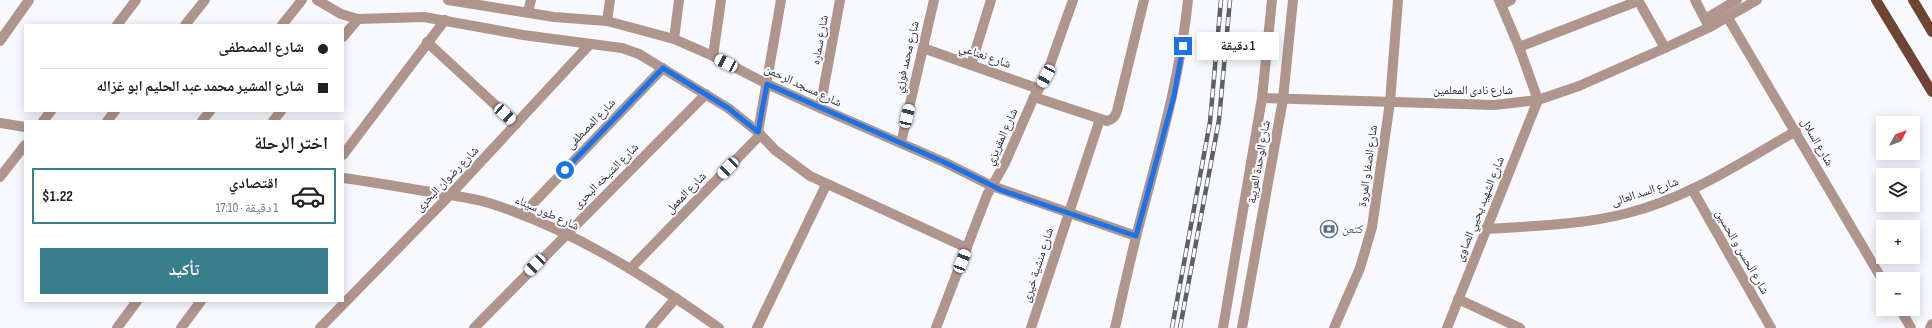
<!DOCTYPE html>
<html lang="ar">
<meta charset="utf-8">
<style>
:root{--surface:#fff;--page:#f2f2f2;--text:#222;--muted:#767676;--line:#e0e0e0;--accent:#397f8b}
body{margin:0;font-family:"Sofia Sans Condensed","Noto Naskh Arabic",sans-serif;background:var(--page);color:var(--text);direction:rtl;height:100vh;display:flex;flex-direction:column;font-size:15px;white-space:nowrap}
*{box-sizing:border-box;margin:0}
p{font-size:13px;color:var(--muted)}
.icon{flex:none;width:22px;height:22px;fill:none;stroke:currentColor;stroke-width:2;stroke-linecap:round;stroke-linejoin:round}
.map{position:relative;flex:1;overflow:hidden;direction:ltr}
.drawer{position:absolute;left:24px;top:120px;width:320px;height:182px;display:flex;flex-direction:column;background:var(--surface);border-radius:0px;box-shadow:0 2px 10px #0003;direction:rtl}
.drawer>*{flex:none}
.banner{position:absolute;left:24px;top:24px;width:320px;height:88px;border-radius:0px;box-shadow:0 2px 10px #0003;direction:rtl;display:grid;align-content:center;height:88px;padding:0 16px;background:var(--surface)}
.needle{width:26px;rotate:49deg}
.buttons{position:absolute;left:1876px;top:116px;display:grid;gap:8px}
.buttons a{display:grid;place-items:center;width:44px;height:44px;border-radius:0px;background:var(--surface);box-shadow:0 2px 10px #0003;font-size:20px}
.end{position:absolute;width:18px;height:18px;margin:-9px;border:5px solid #1a73e8;background:#fff;box-shadow:0 0 0 2px #fff}
.from{border-radius:50%}
.bubble{position:absolute;height:28px;border-radius:0px;background:var(--surface);box-shadow:0 2px 10px #0003;font-size:13px;font-weight:700;line-height:28px;text-align:center;direction:rtl}
.car{position:absolute;width:12px;height:24px;margin:-12px -6px;border-radius:5px;box-shadow:0 0 3px 1px #0007;background:linear-gradient(#fff 24%,#345 0 40%,#fff 0 76%,#345 0 86%,#fff 0)}
.banner b{display:flex;align-items:center;gap:14px;height:38px;font-size:15px}
.banner b+b{border-top:1px solid var(--line)}
.banner i{width:10px;height:10px;background:var(--text)}
ul{padding:0;list-style:none}
li{display:flex;align-items:center;gap:12px;height:56px;margin:0 8px 6px;padding:0 8px;border:2px solid var(--line);border-radius:0px}
li div{flex:1}
li b{display:block;font-size:15px}
li em{font-style:normal;font-weight:700}
li.on{border-color:var(--accent)}
li>.icon{width:36px;height:36px;stroke-width:1.5}
h2{padding:0 16px;font-size:18px;line-height:48px}
.action{display:flex;gap:8px;margin-top:auto;padding:8px 16px}
.action a{flex:1;height:46px;border-radius:0px;background:var(--accent);color:#fff;font-size:16px;font-weight:700;line-height:46px;text-align:center}
.map>svg:first-child{display:block}
</style>
<div class="map">
<svg width="1932" height="328" viewBox="0 0 1932 328">
<rect width="100%" height="100%" fill="#f8f9fe"/>
<g fill="none" stroke-linecap="round" stroke-linejoin="round">
<g stroke="#b0958c" stroke-width="10">
<path d="M317,0L341,14L358,19L424,17L523,35L622,48L639,54L728,108L758,132L775,150L810,176L967,248"/>
<path d="M448,0L554,17L607,21L674,39L713,56L767,84L820,108L944,162L992,186L1136,236"/>
<path d="M1638,0L1665,48"/>
<path d="M1695,0L1708,25"/>
<path d="M1501,5L1511,0"/>
<path d="M528,12L531,0"/>
<path d="M1728,18L1883,281"/>
<path d="M1705,19L1737,0"/>
<path d="M607,21L610,0"/>
<path d="M117,25L136,0"/>
<path d="M185,25L205,0"/>
<path d="M282,25L302,0"/>
<path d="M343,37L358,19"/>
<path d="M674,39L679,0"/>
<path d="M0,41L29,0"/>
<path d="M427,42L516,124"/>
<path d="M1519,47L1638,1"/>
<path d="M923,48L1039,89"/>
<path d="M713,56L721,0"/>
<path d="M971,65L991,0"/>
<path d="M1034,97L1107,121C1113,119 1115,117 1117,111L1144,0"/>
<path d="M1262,98L1494,105L1538,100L1579,86L1665,48L1710,27L1757,0"/>
<path d="M820,108L840,0"/>
<path d="M43,121L51,111"/>
<path d="M107,121L115,111"/>
<path d="M202,121L210,111"/>
<path d="M273,121L281,111"/>
<path d="M0,123L25,127"/>
<path d="M758,132L781,0"/>
<path d="M901,143L934,0"/>
<path d="M343,155L445,20"/>
<path d="M0,177L25,145"/>
<path d="M343,178C372,182 401,187 430,192C449,195 470,197 489,203C573,229 648,278 719,328"/>
<path d="M1692,189L1771,328"/>
<path d="M522,215L663,68"/>
<path d="M1486,229C1534,226 1582,225 1628,213C1688,198 1742,162 1796,131"/>
<path d="M630,269L760,135"/>
<path d="M1458,299L1520,328"/>
<path d="M1900,309L1911,328"/>
<path d="M117,328L137,301"/>
<path d="M181,328L201,301"/>
<path d="M320,328L450,195L590,44"/>
<path d="M474,328L706,94"/>
<path d="M650,328L676,298"/>
<path d="M757,328L826,185"/>
<path d="M936,328L987,195L1005,163L1034,97L1046,76L1073,0"/>
<path d="M1031,328L1100,119"/>
<path d="M1115,328C1122,297 1129,265 1137,233C1157,156 1180,80 1188,0"/>
<path d="M1223,328L1262,98L1272,0"/>
<path d="M1242,328L1283,99L1293,0"/>
<path d="M1334,328L1360,268L1372,227L1390,102L1398,0"/>
<path d="M1447,328L1538,100L1519,47L1499,0"/>
<path d="M1930,328L1932,324"/>
</g>
<g stroke="#704435" stroke-width="10">
<path d="M1876,0L1932,92"/>
<path d="M1913,0L1932,32"/>
</g>
<defs>
<g id="rail">
<path d="M1172,328L1210,122L1221,0"/>
<path d="M1180,328L1219,120L1230,0"/>
</g>
</defs>
<use href="#rail" stroke="#5e5f62" stroke-width="4.5"/>
<use href="#rail" stroke="#f8f9fe" stroke-width="3" stroke-dasharray="9" stroke-linecap="butt"/>
</g>
<g fill="none" stroke-linecap="round" stroke-linejoin="round">
<path stroke="#1a73e8" stroke-width="5" d="M565,170L663,68L728,108L758,132L767,84L944,162L1001,190L1136,236L1174,96L1183,46"/>
</g>
<defs>
<symbol id="bank-ring" viewBox="-11 -11 22 22"><circle r="9.5" fill="#f8f9fe" stroke="#5c6f8a" stroke-width="1.5"/><path d="M-6-4H6V4H-6ZM0-2.3a2.3 2.3 0 1 0 0 4.6a2.3 2.3 0 1 0 0-4.6Z" fill="#5c6f8a"/></symbol>
</defs>
<g fill-rule="evenodd">
<use href="#bank-ring" x="1319" y="219" width="20" height="20"/>
</g>
<g text-anchor="middle" dominant-baseline="central" stroke-width="4" stroke-linejoin="round" paint-order="stroke">
<g font-size="12" fill="#292a2d" stroke="#f8f9fe">
<text transform="translate(820 40) rotate(-80)">شارع سماره</text>
<text transform="translate(985 56) rotate(19)">شارع نعناعي</text>
<text transform="translate(907 57) rotate(-77)">شارع محمد فوزي</text>
<text transform="translate(803 86) rotate(25)">شارع مسجد الرحمن</text>
<text x="1473" y="90">شارع نادى المعلمين</text>
<text transform="translate(591 124) rotate(-46)">شارع المصطفى</text>
<text transform="translate(1002 137) rotate(-66)">شارع المقريزي</text>
<text transform="translate(1817 142) rotate(60)">شارع السلال</text>
<text transform="translate(1259 162) rotate(-80)">شارع الوحدة العربية</text>
<text transform="translate(1368 166) rotate(-82)">شارع الصفا و المروة</text>
<text transform="translate(606 176) rotate(-45)">شارع الشيخه البحرى</text>
<text transform="translate(447 179) rotate(-46)">شارع رضوان البحرى</text>
<text transform="translate(1645 192) rotate(-18)">شارع السد العالى</text>
<text transform="translate(686 193) rotate(-46)">شارع المعمل</text>
<text transform="translate(1480 209) rotate(-68)">شارع الشهيد يحيي الصاوى</text>
<text transform="translate(547 213) rotate(24)">شارع طور سيناء</text>
<text transform="translate(1742 252) rotate(60)">شارع الحسن و الحسين</text>
<text transform="translate(1038 265) rotate(-72)">شارع منشية خيرى</text>
</g>
<g font-size="12" fill="#4e5e75" stroke="#f8f9fe" text-anchor="start">
<text x="1342" y="229">كتعن</text>
</g>
</g>
</svg>
<div class="buttons">
<a><svg class="needle" viewBox="-14 -14 28 28"><path d="M0-13l5 13h-10z" fill="#e53935"/><path d="M0 13l5-13h-10z" fill="#767676"/></svg></a>
<a><svg class="icon" aria-label="layers" viewBox="0 0 24 24"><path d="M12 4l9 5-9 5-9-5zM3 14l9 5 9-5"/></svg></a>
<a>+</a>
<a>−</a>
</div>
<i class="end from" style="left:565px;top:170px"></i>
<i class="end" style="left:1183px;top:46px"></i>
<div class="bubble" style="left:1197px;top:32px;width:82px">1 دقيقة</div>
<i class="car" style="left:726px;top:63px;rotate:297deg"></i>
<i class="car" style="left:1046px;top:76px;rotate:209deg"></i>
<i class="car" style="left:505px;top:114px;rotate:132deg"></i>
<i class="car" style="left:907px;top:116px;rotate:13deg"></i>
<i class="car" style="left:728px;top:168px;rotate:224deg"></i>
<i class="car" style="left:962px;top:261px;rotate:21deg"></i>
<i class="car" style="left:535px;top:265px;rotate:224deg"></i>
<div class="banner">
<b><i class="from"></i>شارع المصطفى</b>
<b><i></i>شارع المشير محمد عبد الحليم ابو غزاله</b>
</div>
<section class="drawer">
<h2>اختر الرحلة</h2>
<ul>
<li class="on"><svg class="icon" aria-label="car" viewBox="0 0 24 24"><path d="M5 17H2v-5l4-1 3-4h7l3 4 3 1v5h-3M9 17h6M6 11h13"/><circle cx="7" cy="17" r="2"/><circle cx="17" cy="17" r="2"/></svg><div><b>اقتصادي</b><p>1 دقيقة · 17:10</p></div><em>$1.22</em></li>
</ul>
<div class="action"><a>تأكيد</a></div>
</section>
</div>
